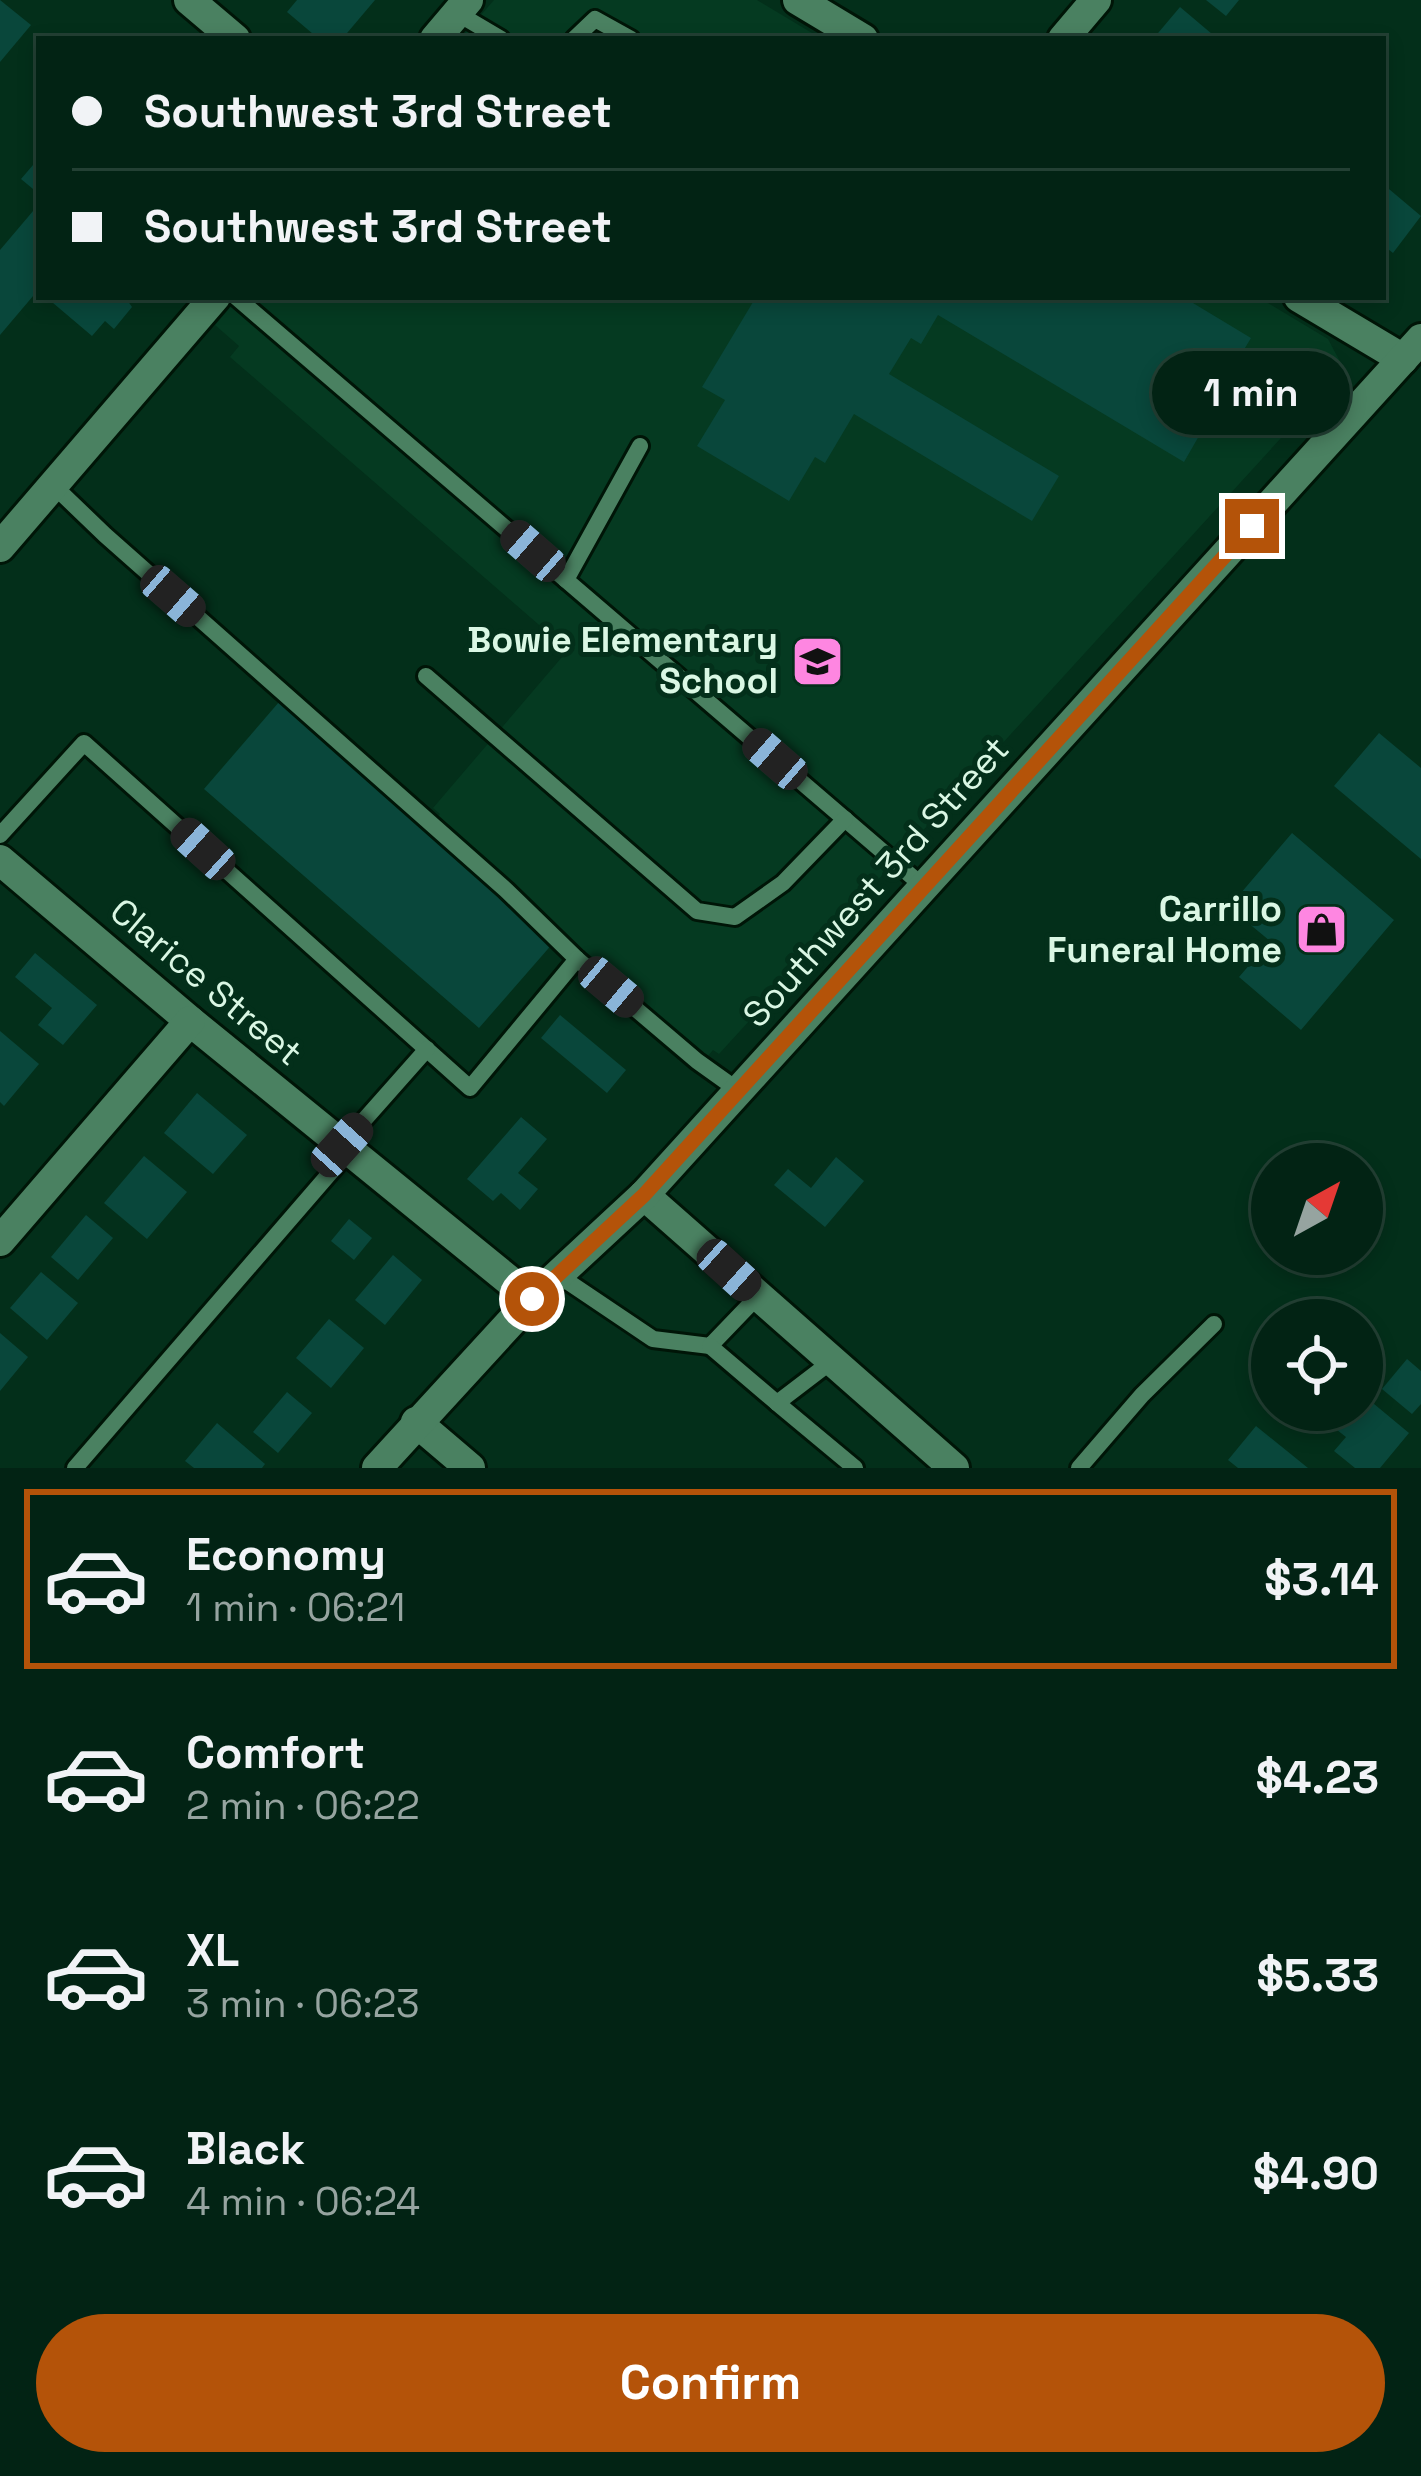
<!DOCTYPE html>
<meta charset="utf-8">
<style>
:root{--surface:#022314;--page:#102f22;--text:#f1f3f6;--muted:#96a4a0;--line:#234034;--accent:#b45309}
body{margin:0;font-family:"Space Grotesk",sans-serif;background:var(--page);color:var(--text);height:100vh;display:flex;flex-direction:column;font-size:45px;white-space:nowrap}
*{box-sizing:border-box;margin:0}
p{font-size:39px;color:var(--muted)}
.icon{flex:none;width:66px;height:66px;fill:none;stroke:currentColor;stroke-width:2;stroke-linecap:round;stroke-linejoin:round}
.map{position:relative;height:1468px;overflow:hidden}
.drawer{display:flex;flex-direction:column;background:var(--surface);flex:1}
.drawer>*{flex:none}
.hud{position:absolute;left:36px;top:36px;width:1350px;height:264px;border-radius:0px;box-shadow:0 6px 18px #0003,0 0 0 3px var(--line);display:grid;align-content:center;height:264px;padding:0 36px;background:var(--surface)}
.needle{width:78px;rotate:40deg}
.buttons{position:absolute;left:1251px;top:1143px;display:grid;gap:24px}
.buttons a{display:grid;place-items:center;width:132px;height:132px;border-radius:50%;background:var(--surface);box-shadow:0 6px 18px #0003,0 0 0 3px var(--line);font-size:60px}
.end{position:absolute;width:54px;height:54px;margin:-27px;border:15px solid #b45309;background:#fff;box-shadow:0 0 0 6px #fff}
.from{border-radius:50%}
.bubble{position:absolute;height:84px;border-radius:42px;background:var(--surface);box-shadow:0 6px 18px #0003,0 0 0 3px var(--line);font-size:39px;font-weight:700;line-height:84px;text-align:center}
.car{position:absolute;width:36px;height:72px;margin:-36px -18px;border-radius:15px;box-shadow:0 0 9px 3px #0007;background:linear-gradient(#222 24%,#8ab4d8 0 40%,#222 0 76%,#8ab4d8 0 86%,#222 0)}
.hud b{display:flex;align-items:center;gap:42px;height:114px;font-size:45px}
.hud b+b{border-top:3px solid var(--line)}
.hud i{width:30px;height:30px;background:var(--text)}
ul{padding:21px 0 0;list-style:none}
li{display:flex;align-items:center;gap:36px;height:180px;margin:0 24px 18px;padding:0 12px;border:6px solid transparent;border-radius:0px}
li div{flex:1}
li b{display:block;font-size:45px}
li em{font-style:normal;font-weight:700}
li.current{border-color:var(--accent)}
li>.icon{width:108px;height:108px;stroke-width:1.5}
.button{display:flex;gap:24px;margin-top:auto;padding:24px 36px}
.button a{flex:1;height:138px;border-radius:72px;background:var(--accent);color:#fff;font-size:48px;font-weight:700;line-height:138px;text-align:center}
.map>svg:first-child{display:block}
</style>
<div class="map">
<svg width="1421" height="1468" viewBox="0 0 1421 1468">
<rect width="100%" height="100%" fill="#032f1a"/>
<g fill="#053a21">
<path d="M494,0H757L822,39H460Z"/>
<path d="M239,297H1258L1328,339L1344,369L719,1054L713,1050L703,1062L431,824L440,814L433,808L568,650L230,357L239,346L215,325Z"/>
</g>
<g fill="#09473b">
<path d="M0,0L31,25L0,62Z"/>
<path d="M297,0H375L342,39H319L287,12Z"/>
<path d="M1206,0H1239L1226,16Z"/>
<path d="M1180,7L1212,34L1208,39H1153Z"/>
<path d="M39,158V194L21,179Z"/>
<path d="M1383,184L1421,216L1393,253L1383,245Z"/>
<path d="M39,204V289L0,335V250Z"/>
<path d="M46,297H125L132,307L114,329L105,321L92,336Z"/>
<path d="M756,297H1183L1251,338L1202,419L1207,422L1184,462L938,315L921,344L911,338L889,374L1059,476L1032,521L854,414L825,463L815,457L789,501L697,446L725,400L702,387Z"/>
<path d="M279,702L554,942L479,1028L204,789Z"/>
<path d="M1379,733L1421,768V859L1334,786Z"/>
<path d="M1292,833L1394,920L1301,1030L1239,977L1270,941L1229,907Z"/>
<path d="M35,953L97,1005L63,1045L38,1025L52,1008L15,977Z"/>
<path d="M560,1015L626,1070L607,1093L541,1038Z"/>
<path d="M0,1031L39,1064L4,1106L0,1102Z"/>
<path d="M197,1093L247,1135L213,1174L164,1133Z"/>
<path d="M521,1117L547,1139L518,1173L538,1189L520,1210L501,1193L493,1201L467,1179Z"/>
<path d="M144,1156L187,1192L147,1239L104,1203Z"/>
<path d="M836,1157L864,1181L825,1227L774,1185L788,1169L811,1188Z"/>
<path d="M86,1215L113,1238L78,1280L51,1257Z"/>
<path d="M349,1219L372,1238L354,1260L331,1241Z"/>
<path d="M393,1255L422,1280L385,1325L355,1300Z"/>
<path d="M41,1272L78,1303L47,1340L10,1308Z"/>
<path d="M329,1319L364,1348L331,1388L296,1358Z"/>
<path d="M0,1333L28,1357L0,1391Z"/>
<path d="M1407,1359L1421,1371V1404L1412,1414L1382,1389Z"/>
<path d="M287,1392L312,1413L278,1453L253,1432Z"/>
<path d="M1362,1394L1409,1433L1380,1468H1355L1334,1451L1346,1437L1327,1422L1337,1410H1362Z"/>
<path d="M217,1423L265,1464L262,1468H194L185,1461Z"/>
<path d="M1256,1426L1308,1468H1238L1228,1460Z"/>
</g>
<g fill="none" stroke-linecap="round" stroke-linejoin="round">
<defs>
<g id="lane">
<path d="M457,13L501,39"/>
<path d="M574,39L595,19L631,39"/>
<path d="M236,297L924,887"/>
<path d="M53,485L105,535L506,890L577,959"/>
<path d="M566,580L640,446"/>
<path d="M426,676L697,911L735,917L783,883L845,819"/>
<path d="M0,835L84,743L470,1088L577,959L697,1061L739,1091"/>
<path d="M342,1145L427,1049"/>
<path d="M558,1275L653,1339L710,1346L758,1296"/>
<path d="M710,1346L777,1403L832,1361"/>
<path d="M777,1403L855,1468"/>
<path d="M75,1468L349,1151"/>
<path d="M1079,1468L1142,1395L1214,1324"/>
</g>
<g id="street">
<path d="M189,0L235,39"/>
<path d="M798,0L863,39"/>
<path d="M435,39L468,0"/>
<path d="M1063,39L1096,0"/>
<path d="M1299,297L1403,359"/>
<path d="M0,547L215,297"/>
<path d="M0,860L190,1021L532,1299"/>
<path d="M644,1195L954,1468"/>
<path d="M0,1241L190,1021"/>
<path d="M416,1422L470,1468"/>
</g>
<path id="secondary" d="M377,1468L532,1299L644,1195L1421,339"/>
</defs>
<use href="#lane" stroke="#001507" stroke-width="22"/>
<use href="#street" stroke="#001507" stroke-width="36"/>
<use href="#secondary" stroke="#001507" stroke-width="36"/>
<use href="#lane" stroke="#4a8161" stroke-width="16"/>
<use href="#street" stroke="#4a8161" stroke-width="30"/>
<use href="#secondary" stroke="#4a8161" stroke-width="30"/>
</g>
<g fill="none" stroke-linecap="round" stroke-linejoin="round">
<path stroke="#b45309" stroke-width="15" d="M532,1299L644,1195L1252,526"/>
</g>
<defs>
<symbol id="school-square" viewBox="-11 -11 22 22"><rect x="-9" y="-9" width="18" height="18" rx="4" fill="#fe86e1" stroke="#032f1a"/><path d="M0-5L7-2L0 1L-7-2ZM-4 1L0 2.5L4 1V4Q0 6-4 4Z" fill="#111"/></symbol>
<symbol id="shop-square" viewBox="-11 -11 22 22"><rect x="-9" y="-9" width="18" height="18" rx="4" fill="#fe86e1" stroke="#032f1a"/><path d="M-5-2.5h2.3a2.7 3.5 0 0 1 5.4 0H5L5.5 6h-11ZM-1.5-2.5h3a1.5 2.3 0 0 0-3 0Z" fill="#111"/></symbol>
</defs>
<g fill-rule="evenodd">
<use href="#school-square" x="788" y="632" width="59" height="59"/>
<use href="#shop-square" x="1292" y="900" width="59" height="59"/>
</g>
<g text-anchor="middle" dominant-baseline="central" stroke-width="10" stroke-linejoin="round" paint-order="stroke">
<g font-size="36" font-weight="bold" fill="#daf7e4" stroke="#032f1a" text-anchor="end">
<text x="778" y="640">Bowie Elementary<tspan x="778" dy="41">School</tspan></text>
<text x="1282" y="909">Carrillo<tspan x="1282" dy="41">Funeral Home</tspan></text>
</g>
<g font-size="36" fill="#daf7e4" stroke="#032f1a">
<text transform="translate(876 882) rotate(-48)">Southwest 3rd Street</text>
<text transform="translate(206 982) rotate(40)">Clarice Street</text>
</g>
</g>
</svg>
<div class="buttons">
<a><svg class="needle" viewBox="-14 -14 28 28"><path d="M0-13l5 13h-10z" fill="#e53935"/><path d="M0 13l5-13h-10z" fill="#96a4a0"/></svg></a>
<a><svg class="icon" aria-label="locate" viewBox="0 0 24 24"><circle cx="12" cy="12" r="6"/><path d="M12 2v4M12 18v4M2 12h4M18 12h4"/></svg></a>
</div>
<i class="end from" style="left:532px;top:1299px"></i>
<i class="end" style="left:1252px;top:526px"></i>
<div class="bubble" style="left:1152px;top:351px;width:198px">1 min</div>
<i class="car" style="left:533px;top:551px;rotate:311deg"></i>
<i class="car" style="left:173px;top:596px;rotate:131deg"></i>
<i class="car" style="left:775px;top:759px;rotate:311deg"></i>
<i class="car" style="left:203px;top:849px;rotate:312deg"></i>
<i class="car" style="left:611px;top:987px;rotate:130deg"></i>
<i class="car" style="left:342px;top:1145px;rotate:42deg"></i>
<i class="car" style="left:729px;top:1270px;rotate:132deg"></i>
<div class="hud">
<b><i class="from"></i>Southwest 3rd Street</b>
<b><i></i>Southwest 3rd Street</b>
</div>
</div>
<section class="drawer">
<ul>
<li class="current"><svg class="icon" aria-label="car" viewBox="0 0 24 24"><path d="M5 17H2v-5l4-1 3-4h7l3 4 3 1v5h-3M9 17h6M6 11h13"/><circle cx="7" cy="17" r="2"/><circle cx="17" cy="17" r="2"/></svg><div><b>Economy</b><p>1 min · 06:21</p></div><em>$3.14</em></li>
<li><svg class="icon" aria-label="car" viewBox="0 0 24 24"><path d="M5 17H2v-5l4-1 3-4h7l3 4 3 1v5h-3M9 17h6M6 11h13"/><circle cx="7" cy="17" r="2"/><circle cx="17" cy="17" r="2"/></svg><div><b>Comfort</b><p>2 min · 06:22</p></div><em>$4.23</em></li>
<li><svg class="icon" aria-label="car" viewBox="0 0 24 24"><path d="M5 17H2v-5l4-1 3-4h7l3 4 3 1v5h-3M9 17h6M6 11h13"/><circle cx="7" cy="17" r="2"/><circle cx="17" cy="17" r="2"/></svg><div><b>XL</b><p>3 min · 06:23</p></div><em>$5.33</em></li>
<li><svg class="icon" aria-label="car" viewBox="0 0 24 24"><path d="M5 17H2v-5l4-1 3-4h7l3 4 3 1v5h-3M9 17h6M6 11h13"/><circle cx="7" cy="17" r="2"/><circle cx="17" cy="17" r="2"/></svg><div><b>Black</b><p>4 min · 06:24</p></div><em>$4.90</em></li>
</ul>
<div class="button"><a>Confirm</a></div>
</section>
